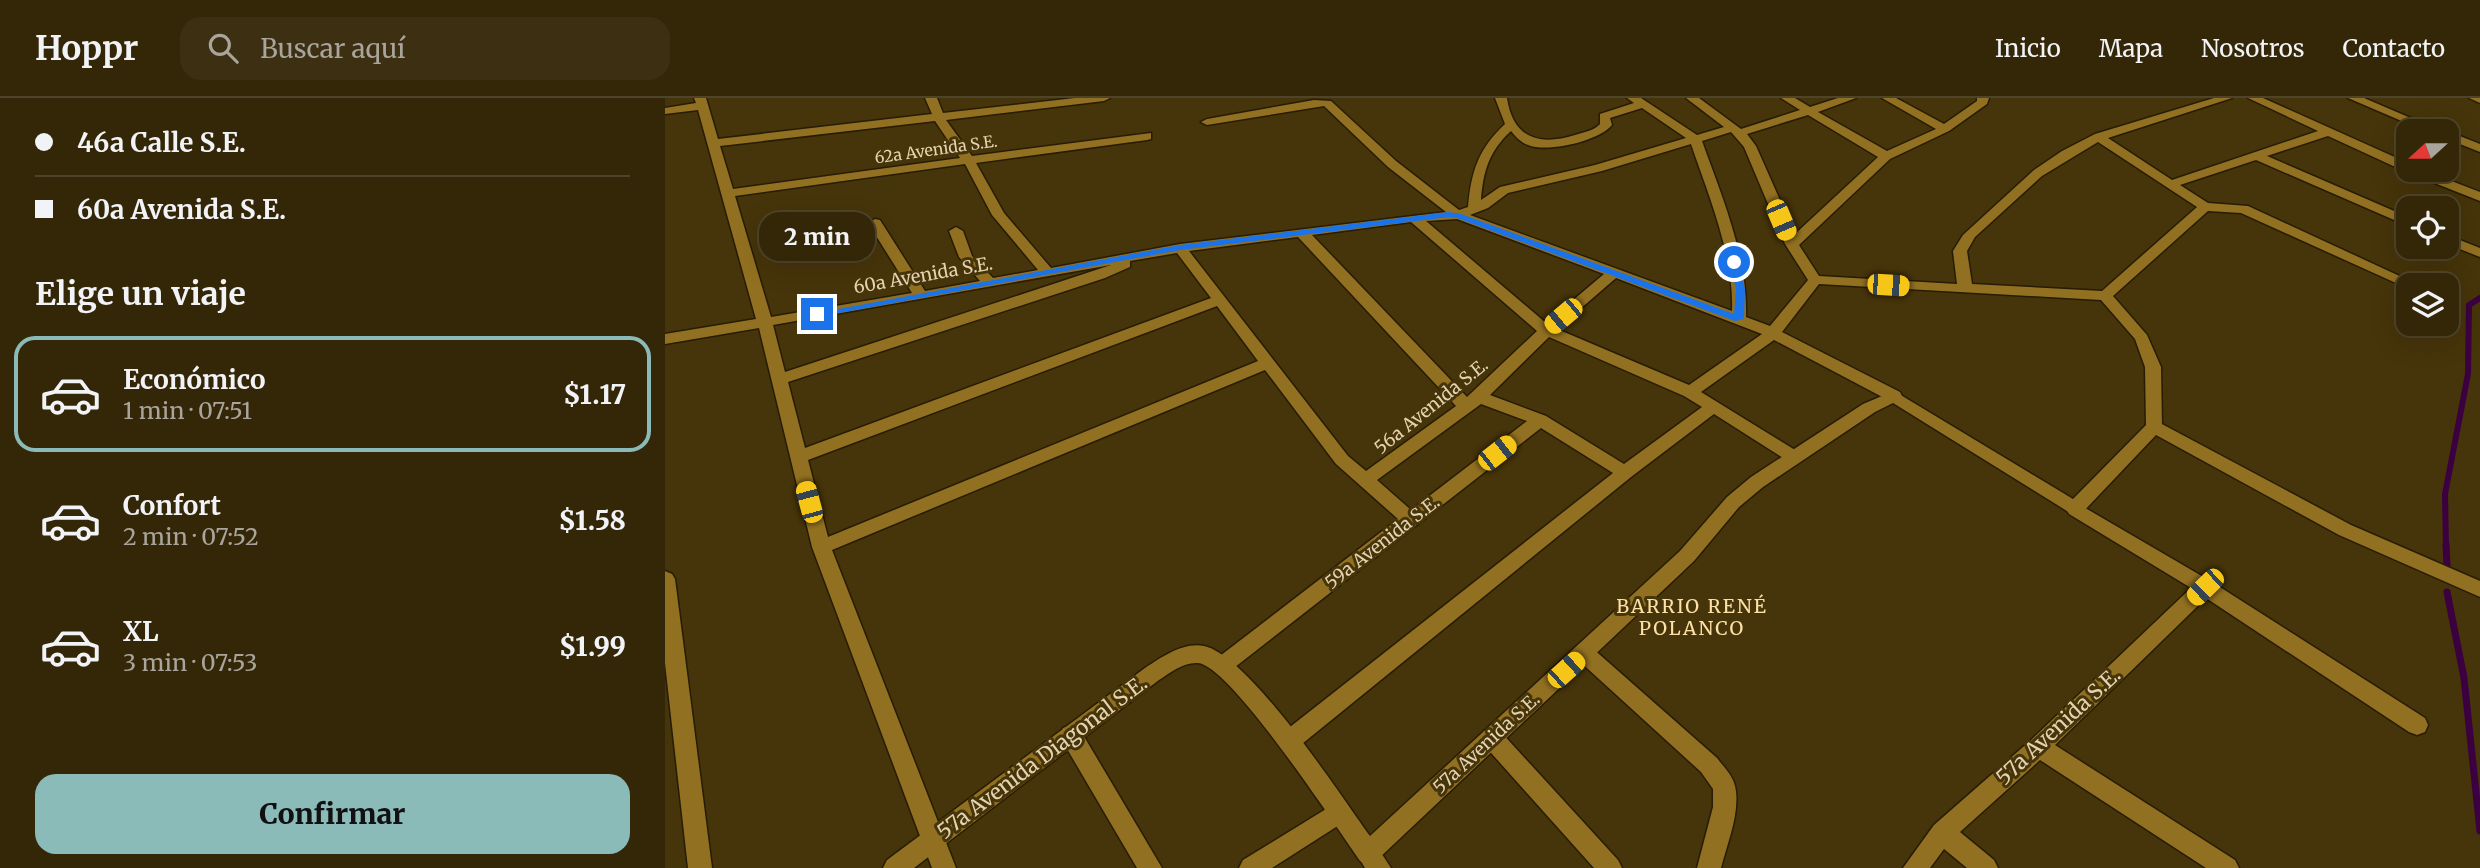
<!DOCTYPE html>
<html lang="es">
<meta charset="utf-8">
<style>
:root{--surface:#342708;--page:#3c2f12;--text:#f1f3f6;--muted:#a9a59c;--line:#4e4429;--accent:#8bbbb9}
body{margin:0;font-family:Merriweather,serif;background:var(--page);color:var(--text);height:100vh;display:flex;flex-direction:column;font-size:26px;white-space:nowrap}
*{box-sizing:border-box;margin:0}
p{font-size:23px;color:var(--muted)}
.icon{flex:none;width:38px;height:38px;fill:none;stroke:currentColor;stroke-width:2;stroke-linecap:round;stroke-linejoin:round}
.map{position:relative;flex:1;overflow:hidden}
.side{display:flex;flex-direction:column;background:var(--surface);width:665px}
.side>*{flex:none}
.hud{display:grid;align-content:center;height:154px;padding:0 35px;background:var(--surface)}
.needle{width:46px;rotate:249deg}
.fabs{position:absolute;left:1731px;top:21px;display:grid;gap:14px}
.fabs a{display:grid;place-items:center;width:63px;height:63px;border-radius:14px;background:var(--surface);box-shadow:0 7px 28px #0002,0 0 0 2px var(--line);font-size:35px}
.end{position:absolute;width:32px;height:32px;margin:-16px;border:9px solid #1a73e8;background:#fff;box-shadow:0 0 0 4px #fff}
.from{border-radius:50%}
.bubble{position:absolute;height:49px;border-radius:21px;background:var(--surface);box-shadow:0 7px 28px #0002,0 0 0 2px var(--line);font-size:23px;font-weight:800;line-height:49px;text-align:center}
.car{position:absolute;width:21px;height:42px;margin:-21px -10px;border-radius:9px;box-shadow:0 0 5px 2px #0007;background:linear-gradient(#f5c518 24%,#345 0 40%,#f5c518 0 76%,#345 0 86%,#f5c518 0)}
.hud b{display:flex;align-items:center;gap:24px;height:66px;font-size:26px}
.hud b+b{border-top:2px solid var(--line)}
.hud i{width:18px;height:18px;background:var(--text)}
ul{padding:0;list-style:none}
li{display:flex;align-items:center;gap:21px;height:116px;margin:0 14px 10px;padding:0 21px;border:4px solid transparent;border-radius:21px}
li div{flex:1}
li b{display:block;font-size:26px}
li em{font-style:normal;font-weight:800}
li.active{border-color:var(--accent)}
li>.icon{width:63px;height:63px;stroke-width:1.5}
h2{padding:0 35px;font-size:32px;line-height:84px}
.button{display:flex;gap:14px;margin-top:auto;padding:14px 35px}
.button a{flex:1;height:80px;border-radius:21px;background:var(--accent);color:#111;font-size:28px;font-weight:800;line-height:80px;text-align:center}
header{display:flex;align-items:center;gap:42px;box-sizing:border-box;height:98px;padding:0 35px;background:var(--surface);border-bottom:2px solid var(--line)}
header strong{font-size:33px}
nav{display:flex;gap:38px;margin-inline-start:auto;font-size:24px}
.search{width:490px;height:63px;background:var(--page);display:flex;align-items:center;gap:18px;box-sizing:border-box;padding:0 24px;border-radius:21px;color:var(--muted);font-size:26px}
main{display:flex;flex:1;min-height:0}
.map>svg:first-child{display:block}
</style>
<header>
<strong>Hoppr</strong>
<div class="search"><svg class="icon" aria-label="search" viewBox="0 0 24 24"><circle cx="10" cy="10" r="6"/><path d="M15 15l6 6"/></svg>Buscar aquí</div>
<nav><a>Inicio</a><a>Mapa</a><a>Nosotros</a><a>Contacto</a></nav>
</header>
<main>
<section class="side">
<div class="hud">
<b><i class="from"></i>46a Calle S.E.</b>
<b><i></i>60a Avenida S.E.</b>
</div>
<h2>Elige un viaje</h2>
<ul>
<li class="active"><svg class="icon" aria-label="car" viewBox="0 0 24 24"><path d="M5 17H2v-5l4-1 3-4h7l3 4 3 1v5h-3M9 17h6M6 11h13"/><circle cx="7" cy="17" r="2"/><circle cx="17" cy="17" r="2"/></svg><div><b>Económico</b><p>1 min · 07:51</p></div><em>$1.17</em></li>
<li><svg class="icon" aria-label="car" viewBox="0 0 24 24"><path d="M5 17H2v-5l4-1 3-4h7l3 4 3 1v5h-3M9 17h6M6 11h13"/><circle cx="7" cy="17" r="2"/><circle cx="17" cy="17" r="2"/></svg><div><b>Confort</b><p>2 min · 07:52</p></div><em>$1.58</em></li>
<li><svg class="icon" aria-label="car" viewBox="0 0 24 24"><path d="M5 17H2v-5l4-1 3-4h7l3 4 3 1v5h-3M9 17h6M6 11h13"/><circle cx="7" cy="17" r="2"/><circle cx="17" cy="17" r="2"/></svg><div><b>XL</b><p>3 min · 07:53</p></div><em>$1.99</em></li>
</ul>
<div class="button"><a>Confirmar</a></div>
</section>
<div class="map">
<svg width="1815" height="770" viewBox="0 0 1815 770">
<rect width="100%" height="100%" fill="#46340a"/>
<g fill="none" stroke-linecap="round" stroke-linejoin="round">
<path stroke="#3c0041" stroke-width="6" d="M1781,448L1780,396L1803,276L1804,207L1815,200"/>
<g stroke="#3c0041" stroke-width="7">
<path d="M1781,446L1782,468"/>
<path d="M1782,494L1799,580L1815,733"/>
</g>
<defs>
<g id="street">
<path d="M29,0H41L53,41L267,16L260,0H272L278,15L410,0H445L439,3L281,22L307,58L486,35V41L482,42L311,65L339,115L386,170L515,146L781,114L723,69L659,8L542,27L536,24L542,21L649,2L666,3L731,63L794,112L803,109C806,73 814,50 840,26L830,0H842C848,41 875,48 910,37C919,34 929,33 935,26V16L969,5L962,0H976L1032,37L1059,29L1021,0H1034L1076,31L1135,12L1116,0H1130L1145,9L1173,0H1191L1153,14L1222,53L1271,31L1217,0H1231L1279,26L1312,3V0H1324L1322,6L1284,33L1225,61L1134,147L1154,178L1292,186L1288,153L1298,137L1369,72L1397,53L1430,36L1549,0H1567L1443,40L1507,82L1653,33L1583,0H1598L1743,65V72H1758L1815,94V103L1739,73L1663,38L1602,58L1743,119V128L1591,62L1515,87L1543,105L1583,108L1754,187H1743L1742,190L1576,115L1543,113L1448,198L1482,237L1496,269L1497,329L1489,335L1481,329L1480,269L1470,241L1436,202L1154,186L1117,234L1235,294L1237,298L1235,302H1223L1109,242L1036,294L1135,355L1138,359L1135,363H1123L1049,316L966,379L632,650L624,653L616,650L613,643L616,636L948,375L876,330L565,573L558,576L551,573L548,567L551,561L733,421L671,366L600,272L167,452L291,770H267L147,449L94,230L0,246V236L91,221L33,12L0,16V10L31,5ZM977,10L1021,40L930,67L835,89L816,102C818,74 824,53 846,33C851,39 855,44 863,47C883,55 934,43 947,27L945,20ZM1143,17L1213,59L1130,136L1091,48L1082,36ZM270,23L295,60L68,91L55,48ZM1066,34L1079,49L1120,146L1143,182L1105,228L1081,219C1083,159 1057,99 1037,43ZM1433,44L1532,109L1437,193L1307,186L1302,153L1310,139L1377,78ZM1026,46C1044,99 1069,157 1067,213L805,117L823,110L843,95L937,73ZM300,66L327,117L373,172L328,180L307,158L298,133L291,129L284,133L294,159L315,183L260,193L215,122L210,121L203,125L247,195L106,219L70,98ZM792,121L939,176L881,225L761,123ZM746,124L872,233L802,299L647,137ZM633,139L791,308L701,373L683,358L524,153ZM512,155L546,200L140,350L123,284L440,180L465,169V163ZM446,167L120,274L108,227ZM951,180L1097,236L1024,287L892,231ZM552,208L593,263L163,439L143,362ZM884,239L1019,298L1037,309L959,366L881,318L825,297ZM816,306L862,323L746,412L712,382Z"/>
<path d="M1683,0H1699L1776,33H1760Z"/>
<path d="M1782,33L1815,46V54L1782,41Z"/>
<path d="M1782,137L1815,150V159L1782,146Z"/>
<path d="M1410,404L1547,484L1760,620L1763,627L1760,634L1752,637L1744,634L1541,500L1390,647L1570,762L1574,770H1541L1375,662L1295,734L1329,762L1333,770H1302L1279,751L1265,770H1238L1269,727L1366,642L1526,490L1404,416L1401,411L1404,406Z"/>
<path d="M0,473L7,476L10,481L47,770H23L0,565Z"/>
<path d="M919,546L926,549L1052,660C1058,668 1068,678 1070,688C1076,713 1062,746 1056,770H1032L1048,709V691L1036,674L912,561L909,555L912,549Z"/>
<path d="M406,627L414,630L497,770H472L398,644L395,637L398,630Z"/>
<path d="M827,630L835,633L953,762L957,770H929L819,647L816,640L819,633Z"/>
<path d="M674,703L682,706L685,714L682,722L607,770H574L578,762Z"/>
<path d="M703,743L711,747L726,770H700L691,755L695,747Z"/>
</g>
<g id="secondary">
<path d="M1804,0H1815V5Z"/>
<path d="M1229,293L1408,401L1483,325H1495L1686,427L1815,483V499L1674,437L1491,337L1416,416L1410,418L1228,305L1210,314L1098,389L1074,409L1029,463L711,763L703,767L695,763C672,730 566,568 533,565C518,564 505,575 494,582L249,770H218L222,762L480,570C497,559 518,544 539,548C585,558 675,697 705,738L1015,453L1062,399L1086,379L1198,306Z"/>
</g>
</defs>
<use href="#street" stroke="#271c05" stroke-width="3"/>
<use href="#secondary" stroke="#271c05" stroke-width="3"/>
<use href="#street" fill="#927021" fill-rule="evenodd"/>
<use href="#secondary" fill="#927021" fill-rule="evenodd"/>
</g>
<path fill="#1a73e8" d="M784,114L796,116L1069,216L1071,191L1064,164L1072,163L1080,191L1079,221L1070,223L792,120L784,119L515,152L152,219L147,216L515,147Z"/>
<g text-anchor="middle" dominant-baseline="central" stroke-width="6" stroke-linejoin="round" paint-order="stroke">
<g font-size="16" fill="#e5d3b0" stroke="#46340a">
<text transform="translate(271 51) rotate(-8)">62a Avenida S.E.</text>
</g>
<g font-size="18" fill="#e5d3b0" stroke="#46340a">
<text transform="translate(258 177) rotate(-10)">60a Avenida S.E.</text>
<text transform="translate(766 308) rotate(-39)">56a Avenida S.E.</text>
<text transform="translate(717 444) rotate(-38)">59a Avenida S.E.</text>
<text transform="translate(821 645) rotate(-43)">57a Avenida S.E.</text>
</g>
<g font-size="19" letter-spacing="2" fill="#fde0a5" stroke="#46340a">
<text x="1027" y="508">BARRIO RENÉ<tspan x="1027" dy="22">POLANCO</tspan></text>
</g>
<g font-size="21" fill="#e5d3b0" stroke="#46340a">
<text transform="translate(1393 628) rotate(-43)">57a Avenida S.E.</text>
<text transform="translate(377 659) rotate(-37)">57a Avenida Diagonal S.E.</text>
</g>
</g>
</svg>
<div class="fabs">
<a><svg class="needle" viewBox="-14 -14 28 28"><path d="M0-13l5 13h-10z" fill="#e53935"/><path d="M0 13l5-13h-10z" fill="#a9a59c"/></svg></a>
<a><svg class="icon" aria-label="locate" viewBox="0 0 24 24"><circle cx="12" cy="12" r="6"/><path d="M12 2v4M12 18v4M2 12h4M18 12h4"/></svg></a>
<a><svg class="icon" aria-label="layers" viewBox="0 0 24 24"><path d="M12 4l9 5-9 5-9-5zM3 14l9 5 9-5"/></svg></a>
</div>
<i class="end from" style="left:1069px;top:164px"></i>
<i class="end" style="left:152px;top:216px"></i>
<div class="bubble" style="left:94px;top:114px;width:116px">2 min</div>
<i class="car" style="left:1116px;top:122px;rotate:157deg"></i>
<i class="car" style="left:1223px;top:187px;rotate:94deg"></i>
<i class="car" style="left:898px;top:218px;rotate:230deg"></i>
<i class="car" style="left:832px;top:355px;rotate:52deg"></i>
<i class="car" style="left:144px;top:404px;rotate:345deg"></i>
<i class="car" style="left:1540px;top:489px;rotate:226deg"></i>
<i class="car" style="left:901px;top:572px;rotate:48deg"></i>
</div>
</main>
